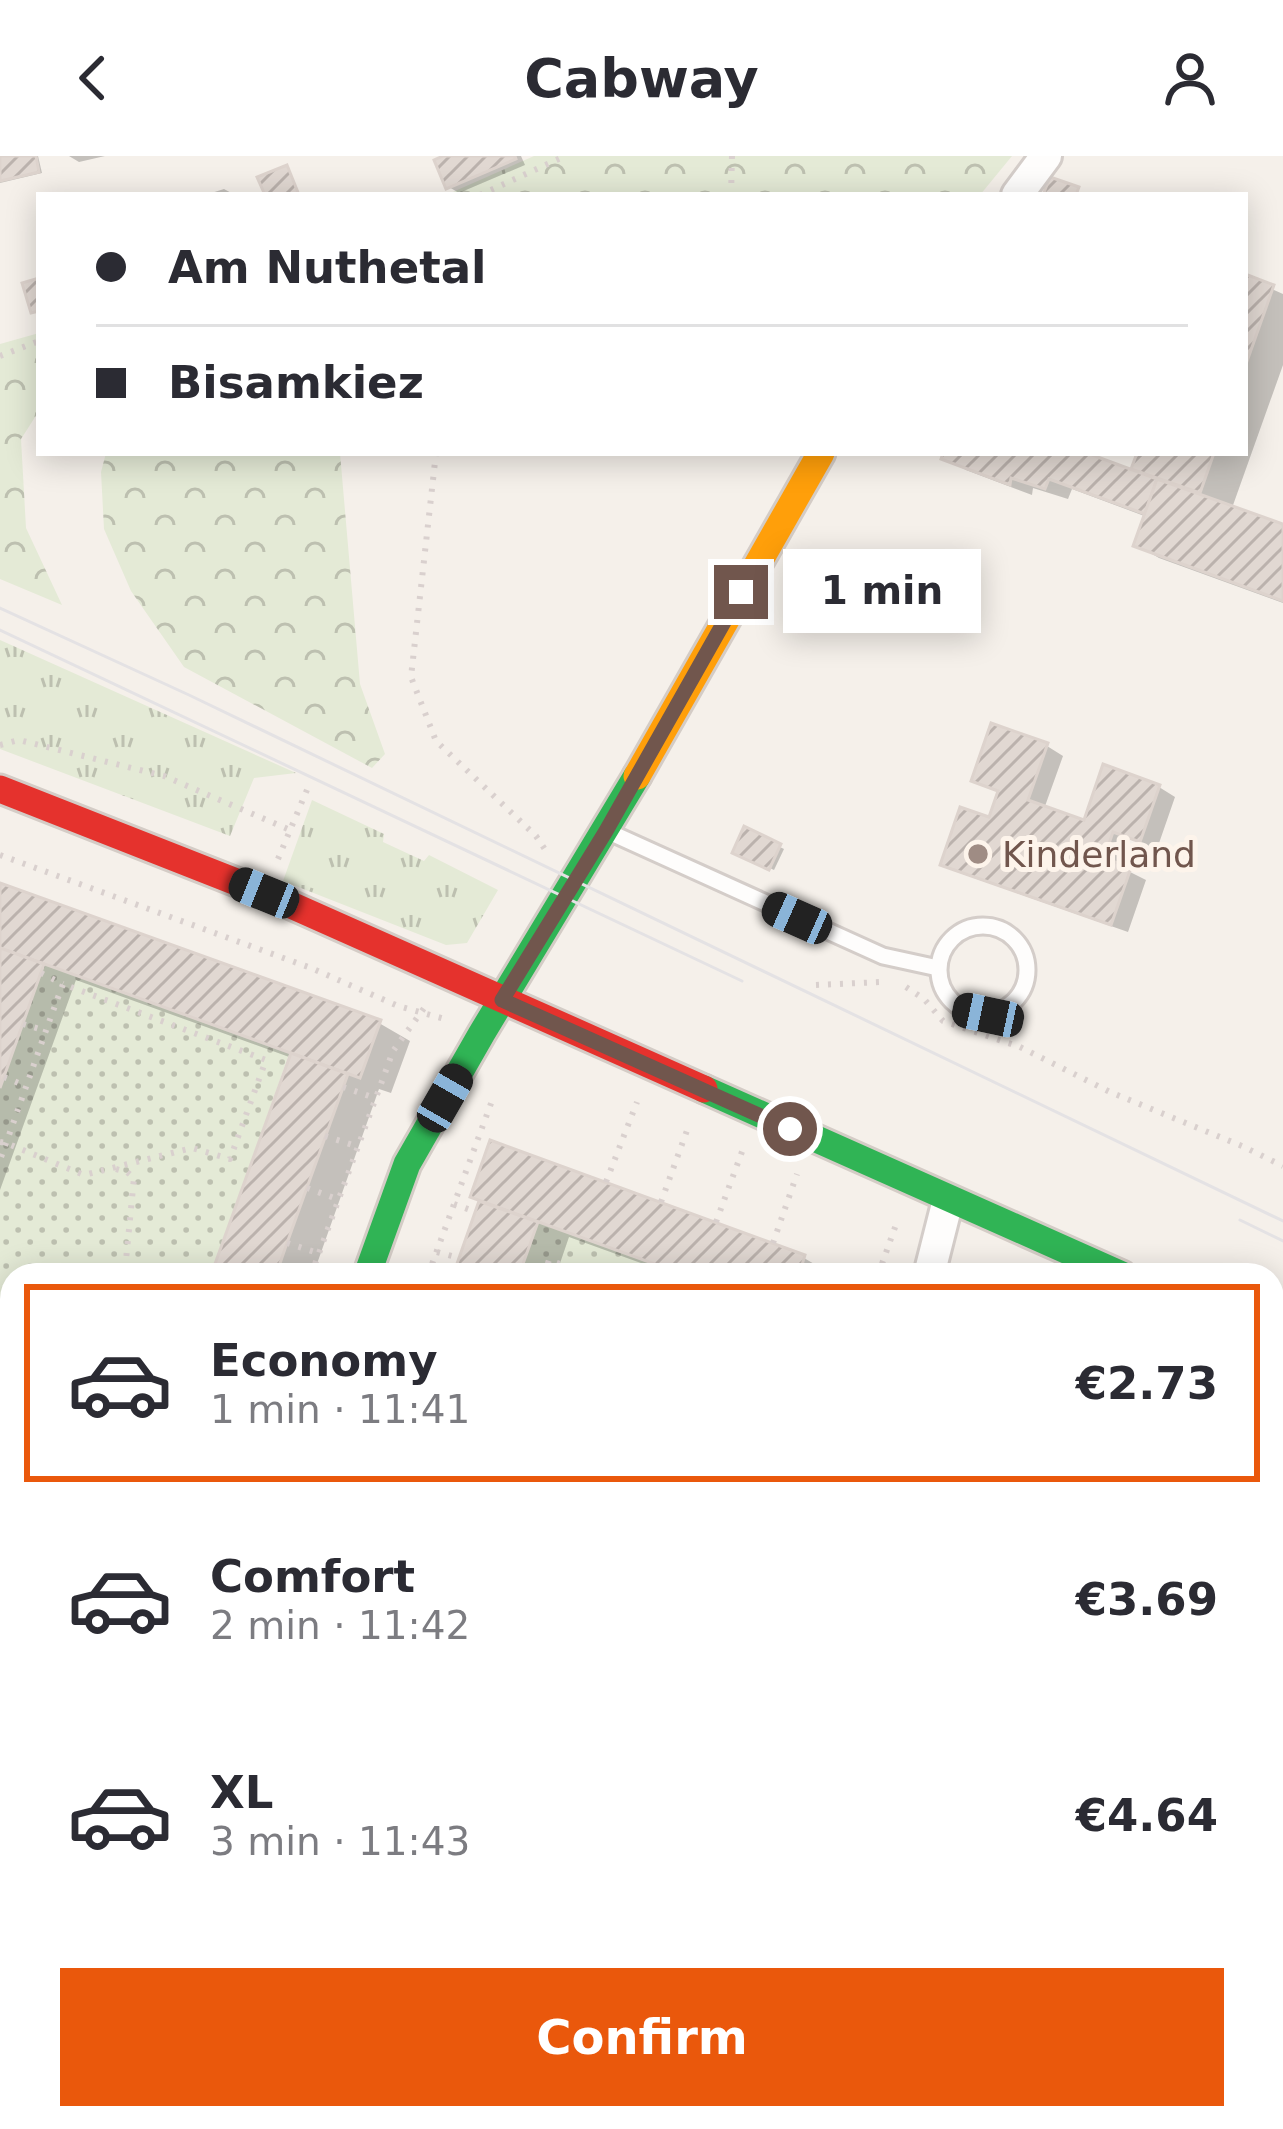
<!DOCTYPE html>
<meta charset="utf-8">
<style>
:root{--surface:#fff;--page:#f7f7f7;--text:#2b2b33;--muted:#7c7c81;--line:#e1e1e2;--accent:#ea580c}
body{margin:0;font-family:"DejaVu Sans",sans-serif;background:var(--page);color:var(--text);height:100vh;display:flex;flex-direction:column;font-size:45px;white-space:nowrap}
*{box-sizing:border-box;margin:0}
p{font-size:39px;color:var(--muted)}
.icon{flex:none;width:66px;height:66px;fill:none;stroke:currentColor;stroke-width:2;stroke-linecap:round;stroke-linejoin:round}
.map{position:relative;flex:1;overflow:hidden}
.panel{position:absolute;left:0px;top:1107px;width:1284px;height:867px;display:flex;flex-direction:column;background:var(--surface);border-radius:36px 36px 0 0;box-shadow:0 6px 30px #0003}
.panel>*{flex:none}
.banner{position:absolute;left:36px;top:36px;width:1212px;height:264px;border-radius:0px;box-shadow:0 6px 30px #0003;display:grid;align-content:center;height:264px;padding:0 60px;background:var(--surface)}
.end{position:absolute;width:54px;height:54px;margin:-27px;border:15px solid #71564d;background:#fff;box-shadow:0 0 0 6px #fff}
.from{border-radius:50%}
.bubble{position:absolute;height:84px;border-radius:0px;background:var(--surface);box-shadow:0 6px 30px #0003;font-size:39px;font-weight:800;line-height:84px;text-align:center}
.car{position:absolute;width:36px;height:72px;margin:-36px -18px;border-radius:15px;box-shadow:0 0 9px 3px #0007;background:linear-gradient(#222 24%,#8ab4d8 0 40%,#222 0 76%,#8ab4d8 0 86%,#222 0)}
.banner b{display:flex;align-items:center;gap:42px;height:114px;font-size:45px}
.banner b+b{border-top:3px solid var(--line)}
.banner i{width:30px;height:30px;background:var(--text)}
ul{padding:21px 0 0;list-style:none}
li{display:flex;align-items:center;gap:36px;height:198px;margin:0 24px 18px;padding:0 36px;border:6px solid transparent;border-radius:0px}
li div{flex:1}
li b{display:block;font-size:45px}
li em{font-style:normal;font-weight:800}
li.active{border-color:var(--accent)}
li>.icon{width:108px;height:108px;stroke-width:1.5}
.primary-button{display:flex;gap:24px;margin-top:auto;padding:24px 60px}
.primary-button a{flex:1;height:138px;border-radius:0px;background:var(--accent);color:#fff;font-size:48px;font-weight:800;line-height:138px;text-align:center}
header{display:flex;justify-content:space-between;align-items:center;height:156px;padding:0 60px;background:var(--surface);font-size:54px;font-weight:800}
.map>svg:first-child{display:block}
</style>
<header><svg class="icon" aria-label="back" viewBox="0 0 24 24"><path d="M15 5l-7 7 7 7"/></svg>Cabway<svg class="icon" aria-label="person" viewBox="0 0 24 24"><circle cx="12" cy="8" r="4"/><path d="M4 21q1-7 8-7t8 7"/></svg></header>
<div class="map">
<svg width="1283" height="1973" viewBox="0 0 1283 1973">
<defs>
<pattern id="grass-tufts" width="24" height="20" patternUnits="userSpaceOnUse" patternTransform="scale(3)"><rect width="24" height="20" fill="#e4ead6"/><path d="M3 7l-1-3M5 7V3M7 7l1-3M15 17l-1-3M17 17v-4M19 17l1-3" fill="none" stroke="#bdc0b0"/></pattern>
<pattern id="forest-crowns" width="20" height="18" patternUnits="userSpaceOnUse" patternTransform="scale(3)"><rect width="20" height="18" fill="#e4ead6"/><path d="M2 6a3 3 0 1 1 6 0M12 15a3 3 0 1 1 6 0" fill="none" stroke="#bdc0b0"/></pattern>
<pattern id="park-dots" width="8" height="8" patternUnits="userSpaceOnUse" patternTransform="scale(3)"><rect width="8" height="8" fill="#e4ead6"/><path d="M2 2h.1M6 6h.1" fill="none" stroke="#bdc0b0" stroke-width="1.8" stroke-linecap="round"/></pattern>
<pattern id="building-hatch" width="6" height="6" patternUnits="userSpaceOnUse" patternTransform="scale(3)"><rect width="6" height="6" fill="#e1d8d2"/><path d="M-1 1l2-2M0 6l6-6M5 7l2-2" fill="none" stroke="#bbb2ad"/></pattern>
</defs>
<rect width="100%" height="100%" fill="#f5f0ea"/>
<g fill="url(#grass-tufts)">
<path d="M0,484L296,617L254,622L230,680L0,593Z"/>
<path d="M312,644L384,678L383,686L424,705L429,699L498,734L467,787L446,789L283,725Z"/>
</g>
<g fill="url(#forest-crowns)">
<path d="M534,0H1012L980,39H446Z"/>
<path d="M39,177V255L21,283L26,372L62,449L0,423V188Z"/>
<path d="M106,297H340L360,528L385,598L372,612L184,511L131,435L104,373L101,316Z"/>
</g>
<g fill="url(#park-dots)">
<path d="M44,808L289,898L211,1119H12V1236L0,1270V931Z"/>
<path d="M538,1066L685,1119H519Z"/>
<path d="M1272,1271L1283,1276V1603L1272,1633Z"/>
<path d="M1272,1924L1283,1929V1973H679L683,1962H1272Z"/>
</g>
<g fill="#0003">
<path d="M0,0H38L42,17L0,27Z"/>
<path d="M69,0H105L79,6Z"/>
<path d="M451,0H521L525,9L459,37L449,31Z"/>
<path d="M224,33L235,39H205Z"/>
<path d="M1245,121L1283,138V209L1232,352L1283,371V447L1159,402L1137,389L1147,361L1072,333L1068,343L1033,332L1032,339L966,314L944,302L946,297H1084L1133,317L1140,297H1245Z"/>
<path d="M1047,590L1063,600L1044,653L1086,668L1159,631L1175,641L1157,693L1130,683L1120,711L1146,724L1128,776L960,717L943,708L991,664L1000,637L974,624Z"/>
<path d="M745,674L784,693L774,714L735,695Z"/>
<path d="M0,730L379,867L410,885L391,937L379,933L313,1119H214L292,902L76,824L0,1034Z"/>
<path d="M492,987L804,1102L833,1119H674L569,1081L556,1119H456L482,1045Z"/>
<path d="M622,1962H733L729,1973L717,1971L716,1973H618Z"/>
<path d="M325,1965L345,1973H346H322Z"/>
</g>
<g fill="url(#building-hatch)" stroke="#ddd3cd" stroke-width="3">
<path d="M0,0H36L39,16L0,25Z"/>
<path d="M443,0H515L516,3L446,33L434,4Z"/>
<path d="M287,9L299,39H265L257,21Z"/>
<path d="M1050,21L1079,31L1076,39H1043Z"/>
<path d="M1245,118L1274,129L1245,211Z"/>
<path d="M39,122V155L31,157L22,127Z"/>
<path d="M943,297H1087L1157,323L1145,358L1049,323L1045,333L1011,322L1010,329L941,303Z"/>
<path d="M1137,297H1214L1200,337L1131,313Z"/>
<path d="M1157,323L1283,368V445L1133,390Z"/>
<path d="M991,567L1048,587L1028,644L1084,664L1103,608L1160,629L1140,686L1113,676L1104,702L1131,712L1111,769L940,709L960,651L989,661L998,635L971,625Z"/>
<path d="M744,670L781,688L769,714L732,697Z"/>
<path d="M0,727L381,864L360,922L0,792Z"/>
<path d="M0,792L44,808L0,932Z"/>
<path d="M291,897L348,918L287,1087L276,1119H211Z"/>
<path d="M490,984L805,1099L799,1119H685L470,1041Z"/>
<path d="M479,1045L538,1066L519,1119H453Z"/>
<path d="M12,1236V1285L0,1281V1270Z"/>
<path d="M7,1435L12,1437V1516L0,1512V1445L3,1446Z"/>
<path d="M1283,1603V1778L1272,1774V1633Z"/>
<path d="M1272,1859L1283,1863V1926L1272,1922Z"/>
<path d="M619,1962H683L679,1973H615Z"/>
</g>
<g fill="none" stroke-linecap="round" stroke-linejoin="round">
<defs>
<g id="lane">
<path d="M609,676L883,800L938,812"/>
<circle cx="983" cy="814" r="44"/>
</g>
<g id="street">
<path d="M1017,39L1046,0"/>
<path d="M929,1119L948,1044"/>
<path d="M1272,1184L1283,1189"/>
<path d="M0,1359L12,1363"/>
<path d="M0,1628L12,1641"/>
<path d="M0,1747L12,1739"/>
<path d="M547,1962L548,1973"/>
</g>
<g id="fast">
<path d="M704,933L1122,1119"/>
<path d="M367,1119L407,1008L482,877L637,620"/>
</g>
<path id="slow" d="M637,620L821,297"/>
<path id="jam" d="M0,633L264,737L704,933"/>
</defs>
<use href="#lane" stroke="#d4cdc9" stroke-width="21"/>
<use href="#street" stroke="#d4cdc9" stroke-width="36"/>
<use href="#fast" stroke="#d4ccc6" stroke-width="33"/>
<use href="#slow" stroke="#d4ccc6" stroke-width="33"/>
<use href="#jam" stroke="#d4ccc6" stroke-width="33"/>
<g stroke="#d9d0ce" stroke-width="6" stroke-dasharray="3 9" stroke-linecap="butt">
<path d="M480,39L565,0"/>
<path d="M731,39L732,0"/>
<path d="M0,200L39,185"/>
<path d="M436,297L411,521L436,585L536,680L548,698"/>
<path d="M0,589L19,584L164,620L290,674"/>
<path d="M0,699L311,812L398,850L445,863"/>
<path d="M278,703L309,629"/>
<path d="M41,817L63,828"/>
<path d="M816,829L881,826"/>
<path d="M906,831L924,843L943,865L1020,891L1110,936L1242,990L1283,1010"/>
<path d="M23,868L46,875"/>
<path d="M4,921L26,930"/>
<path d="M343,931L375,942"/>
<path d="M325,980L356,990"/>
<path d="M0,986L6,987L84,1019L192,992L230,1003L266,904L63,828C41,887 21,946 0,1004"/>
<path d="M116,1013L127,1016L134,1022L126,1104L120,1119"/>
<path d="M606,1026L637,946"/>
<path d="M307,1032L337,1043"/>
<path d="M661,1046L689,969"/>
<path d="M454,1048L476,1056"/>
<path d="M716,1066L743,993"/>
<path d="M287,1087L318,1097"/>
<path d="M773,1087L797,1018"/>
<path d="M437,1096L459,1102"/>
<path d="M311,1119L393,895L427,848"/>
<path d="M428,1119L493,942"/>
<path d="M544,1119L549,1104L589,1119"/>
<path d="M878,1119L898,1063"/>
<path d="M0,1158L12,1156"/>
<path d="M0,1189L12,1193"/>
<path d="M1272,1229L1283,1234"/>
<path d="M1272,1265L1283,1287"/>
<path d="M1272,1266L1283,1235"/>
<path d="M0,1315L12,1319"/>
<path d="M1272,1335L1283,1330"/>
<path d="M0,1400L12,1405"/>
<path d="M1272,1497L1283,1466"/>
<path d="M1272,1519L1283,1523"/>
<path d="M3,1562L12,1536"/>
<path d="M0,1573L12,1585"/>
<path d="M1272,1584L1283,1588"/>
<path d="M0,1683L1,1684"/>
<path d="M1272,1825L1283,1829"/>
<path d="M1022,1962L1053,1973"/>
<path d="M727,1973L730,1962"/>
<path d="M810,1973L814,1962"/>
<path d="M1102,1973L1106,1962"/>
</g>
<use href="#lane" stroke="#fefdfc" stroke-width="15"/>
<use href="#street" stroke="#fefdfc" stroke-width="30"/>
<use href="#fast" stroke="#30b455" stroke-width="27"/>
<use href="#slow" stroke="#ff9f0a" stroke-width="27"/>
<use href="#jam" stroke="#e5322d" stroke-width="27"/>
<g stroke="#e4e2e4" stroke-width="3">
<path d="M0,452L189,539L1283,1065"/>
<path d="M0,474L742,825"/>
<path d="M1240,1064L1283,1085"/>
</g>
</g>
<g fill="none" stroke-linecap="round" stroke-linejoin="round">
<path stroke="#71564d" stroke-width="15" d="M741,436L606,675L502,844L790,973"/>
</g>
<circle fill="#9f8c84" stroke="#fdf4eb" stroke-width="4.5" cx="978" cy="698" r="12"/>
<g text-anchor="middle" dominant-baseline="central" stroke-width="10" stroke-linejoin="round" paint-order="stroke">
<g font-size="36" fill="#71564d" stroke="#fdf4eb" text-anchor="start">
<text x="1002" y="698">Kinderland</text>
</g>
</g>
</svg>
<i class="end from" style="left:790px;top:973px"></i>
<i class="end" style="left:741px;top:436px"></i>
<div class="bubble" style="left:783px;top:393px;width:198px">1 min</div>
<i class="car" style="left:264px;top:737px;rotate:292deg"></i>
<i class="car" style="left:797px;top:762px;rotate:294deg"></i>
<i class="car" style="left:988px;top:859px;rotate:282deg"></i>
<i class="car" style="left:445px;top:942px;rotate:30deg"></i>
<div class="banner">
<b><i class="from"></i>Am Nuthetal</b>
<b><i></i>Bisamkiez</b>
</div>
<section class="panel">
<ul>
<li class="active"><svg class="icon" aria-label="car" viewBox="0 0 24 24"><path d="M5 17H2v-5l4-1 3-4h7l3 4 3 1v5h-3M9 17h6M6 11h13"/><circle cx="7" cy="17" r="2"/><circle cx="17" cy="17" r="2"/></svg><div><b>Economy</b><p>1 min · 11:41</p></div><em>€2.73</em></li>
<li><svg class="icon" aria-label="car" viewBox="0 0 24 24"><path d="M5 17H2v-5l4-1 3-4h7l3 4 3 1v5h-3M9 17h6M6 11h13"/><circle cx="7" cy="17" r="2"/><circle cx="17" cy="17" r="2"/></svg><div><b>Comfort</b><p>2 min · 11:42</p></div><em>€3.69</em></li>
<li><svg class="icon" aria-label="car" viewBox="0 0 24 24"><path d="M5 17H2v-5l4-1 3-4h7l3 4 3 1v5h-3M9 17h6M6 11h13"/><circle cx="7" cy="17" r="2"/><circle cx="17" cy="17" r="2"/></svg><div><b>XL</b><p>3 min · 11:43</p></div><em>€4.64</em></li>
</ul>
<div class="primary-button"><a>Confirm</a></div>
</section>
</div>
